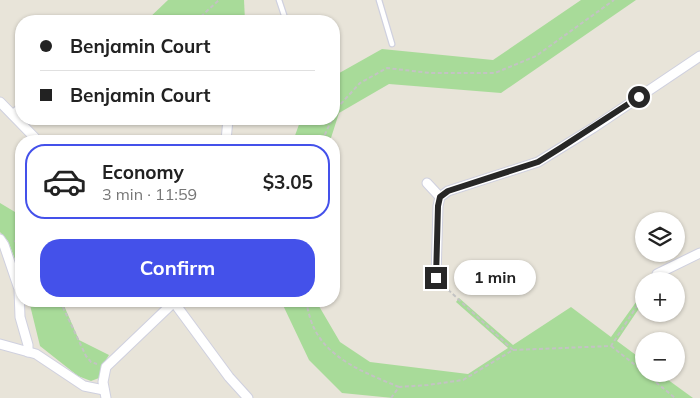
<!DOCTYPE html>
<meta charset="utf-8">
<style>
:root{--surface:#fff;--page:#f6f6f6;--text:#222;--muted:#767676;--line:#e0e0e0;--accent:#4451ea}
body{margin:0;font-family:Mulish,sans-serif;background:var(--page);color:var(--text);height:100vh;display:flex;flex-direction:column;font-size:19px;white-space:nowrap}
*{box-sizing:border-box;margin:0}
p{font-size:16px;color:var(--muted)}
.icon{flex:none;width:28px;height:28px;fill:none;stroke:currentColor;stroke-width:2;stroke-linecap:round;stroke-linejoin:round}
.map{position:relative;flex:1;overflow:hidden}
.side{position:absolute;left:15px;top:135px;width:325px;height:172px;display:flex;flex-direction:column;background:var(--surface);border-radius:20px;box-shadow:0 1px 4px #0004}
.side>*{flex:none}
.banner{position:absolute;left:15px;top:15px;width:325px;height:110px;border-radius:20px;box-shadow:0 1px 4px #0004;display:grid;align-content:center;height:110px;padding:0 25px;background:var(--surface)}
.tools{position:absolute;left:635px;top:212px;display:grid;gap:10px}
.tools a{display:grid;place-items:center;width:50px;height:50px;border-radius:50%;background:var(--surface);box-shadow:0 1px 4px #0004;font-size:25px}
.end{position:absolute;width:22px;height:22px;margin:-11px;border:6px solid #272727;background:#fff;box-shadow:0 0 0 2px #fff}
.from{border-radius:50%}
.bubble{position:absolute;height:35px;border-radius:18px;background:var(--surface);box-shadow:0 1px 4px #0004;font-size:16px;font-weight:700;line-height:35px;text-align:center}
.banner b{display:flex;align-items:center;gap:18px;height:48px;font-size:19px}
.banner b+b{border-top:1px solid var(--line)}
.banner i{width:12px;height:12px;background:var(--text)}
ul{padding:9px 0 0;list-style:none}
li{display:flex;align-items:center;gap:15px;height:75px;margin:0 10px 8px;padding:0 15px;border:2px solid var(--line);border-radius:20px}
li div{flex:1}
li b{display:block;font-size:19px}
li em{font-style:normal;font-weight:700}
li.selected{border-color:var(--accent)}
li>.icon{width:45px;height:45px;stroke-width:1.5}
.cta{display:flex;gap:10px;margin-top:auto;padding:10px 25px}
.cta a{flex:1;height:58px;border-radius:20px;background:var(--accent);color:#fff;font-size:20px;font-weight:700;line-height:58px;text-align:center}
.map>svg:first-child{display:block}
</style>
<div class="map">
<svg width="700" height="398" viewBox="0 0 700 398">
<rect width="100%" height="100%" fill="#e8e4d9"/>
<g fill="#a8db99">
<path d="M168,0H244L245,21H146Z"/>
<path d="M581,0H636L501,93L389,84L339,113L330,141H293L301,119H334V76L382,49L493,60Z"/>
<path d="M0,203L15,212L21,222V275L8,241L0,232Z"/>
<path d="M644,291V301L617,341L644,361V374H660L693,398H393L342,393L309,360L281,301H316L340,342L370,362L468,374L508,348L456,302L459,298L513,345L571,307L611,337Z"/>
<path d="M29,301H62L79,340L109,355L102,366L99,378L91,381L78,376L40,346Z"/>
</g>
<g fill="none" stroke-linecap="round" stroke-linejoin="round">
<defs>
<g id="lane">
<path d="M279,0L286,21"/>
<path d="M379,0L392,44"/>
</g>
<g id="street">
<path d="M0,102L38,141"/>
<path d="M13,115L21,108"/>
<path d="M226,141L228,119"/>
<path d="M427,183L440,197"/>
<path d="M0,239L4,245L19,289L20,317L28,345V352"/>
<path d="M657,274L700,253"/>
<path d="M436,278L438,206L440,197L448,191L538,162L593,128L700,56"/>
<path d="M173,301L229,377L248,398"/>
<path d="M0,344L36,354L84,386L104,390"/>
<path d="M106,398L103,382L106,367L174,302"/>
</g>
</defs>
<use href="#lane" stroke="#cfd0df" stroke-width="7"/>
<use href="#street" stroke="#cfd0df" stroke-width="11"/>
<g stroke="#c3c3c3" stroke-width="2" stroke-dasharray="4 2.5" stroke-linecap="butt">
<path d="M196,21L219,0"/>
<path d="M334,115L337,108L360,83L387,68L430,73H495L536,56L614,0"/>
<path d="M322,141L332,119"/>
<path d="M14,241L21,243"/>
<path d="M60,301L86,356L91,362L97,364"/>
<path d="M306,301C308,310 310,320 314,328C329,360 368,374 399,387"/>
<path d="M611,346L644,372"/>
<path d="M513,350L611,346L644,295"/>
<path d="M646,374L675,398"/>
<path d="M391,398L399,387L428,385L463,380L513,350L443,285"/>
</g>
<use href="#lane" stroke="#fff" stroke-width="4.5"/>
<use href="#street" stroke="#fff" stroke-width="9"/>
</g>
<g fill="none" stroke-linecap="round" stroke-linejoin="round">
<path stroke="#272727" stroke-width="6" d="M436,278L438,206L440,197L448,191L538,162L562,147L639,97"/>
</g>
</svg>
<div class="tools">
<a><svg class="icon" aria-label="layers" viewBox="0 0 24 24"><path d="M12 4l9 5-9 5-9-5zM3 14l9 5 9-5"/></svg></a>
<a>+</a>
<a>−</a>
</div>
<i class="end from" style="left:639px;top:97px"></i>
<i class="end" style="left:436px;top:278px"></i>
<div class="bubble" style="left:454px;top:260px;width:82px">1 min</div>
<div class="banner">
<b><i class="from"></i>Benjamin Court</b>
<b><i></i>Benjamin Court</b>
</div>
<section class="side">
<ul>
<li class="selected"><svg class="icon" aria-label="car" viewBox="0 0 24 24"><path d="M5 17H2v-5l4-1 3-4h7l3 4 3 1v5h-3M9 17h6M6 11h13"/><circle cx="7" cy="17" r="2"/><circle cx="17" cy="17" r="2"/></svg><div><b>Economy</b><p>3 min · 11:59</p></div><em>$3.05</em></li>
</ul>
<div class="cta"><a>Confirm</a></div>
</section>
</div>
